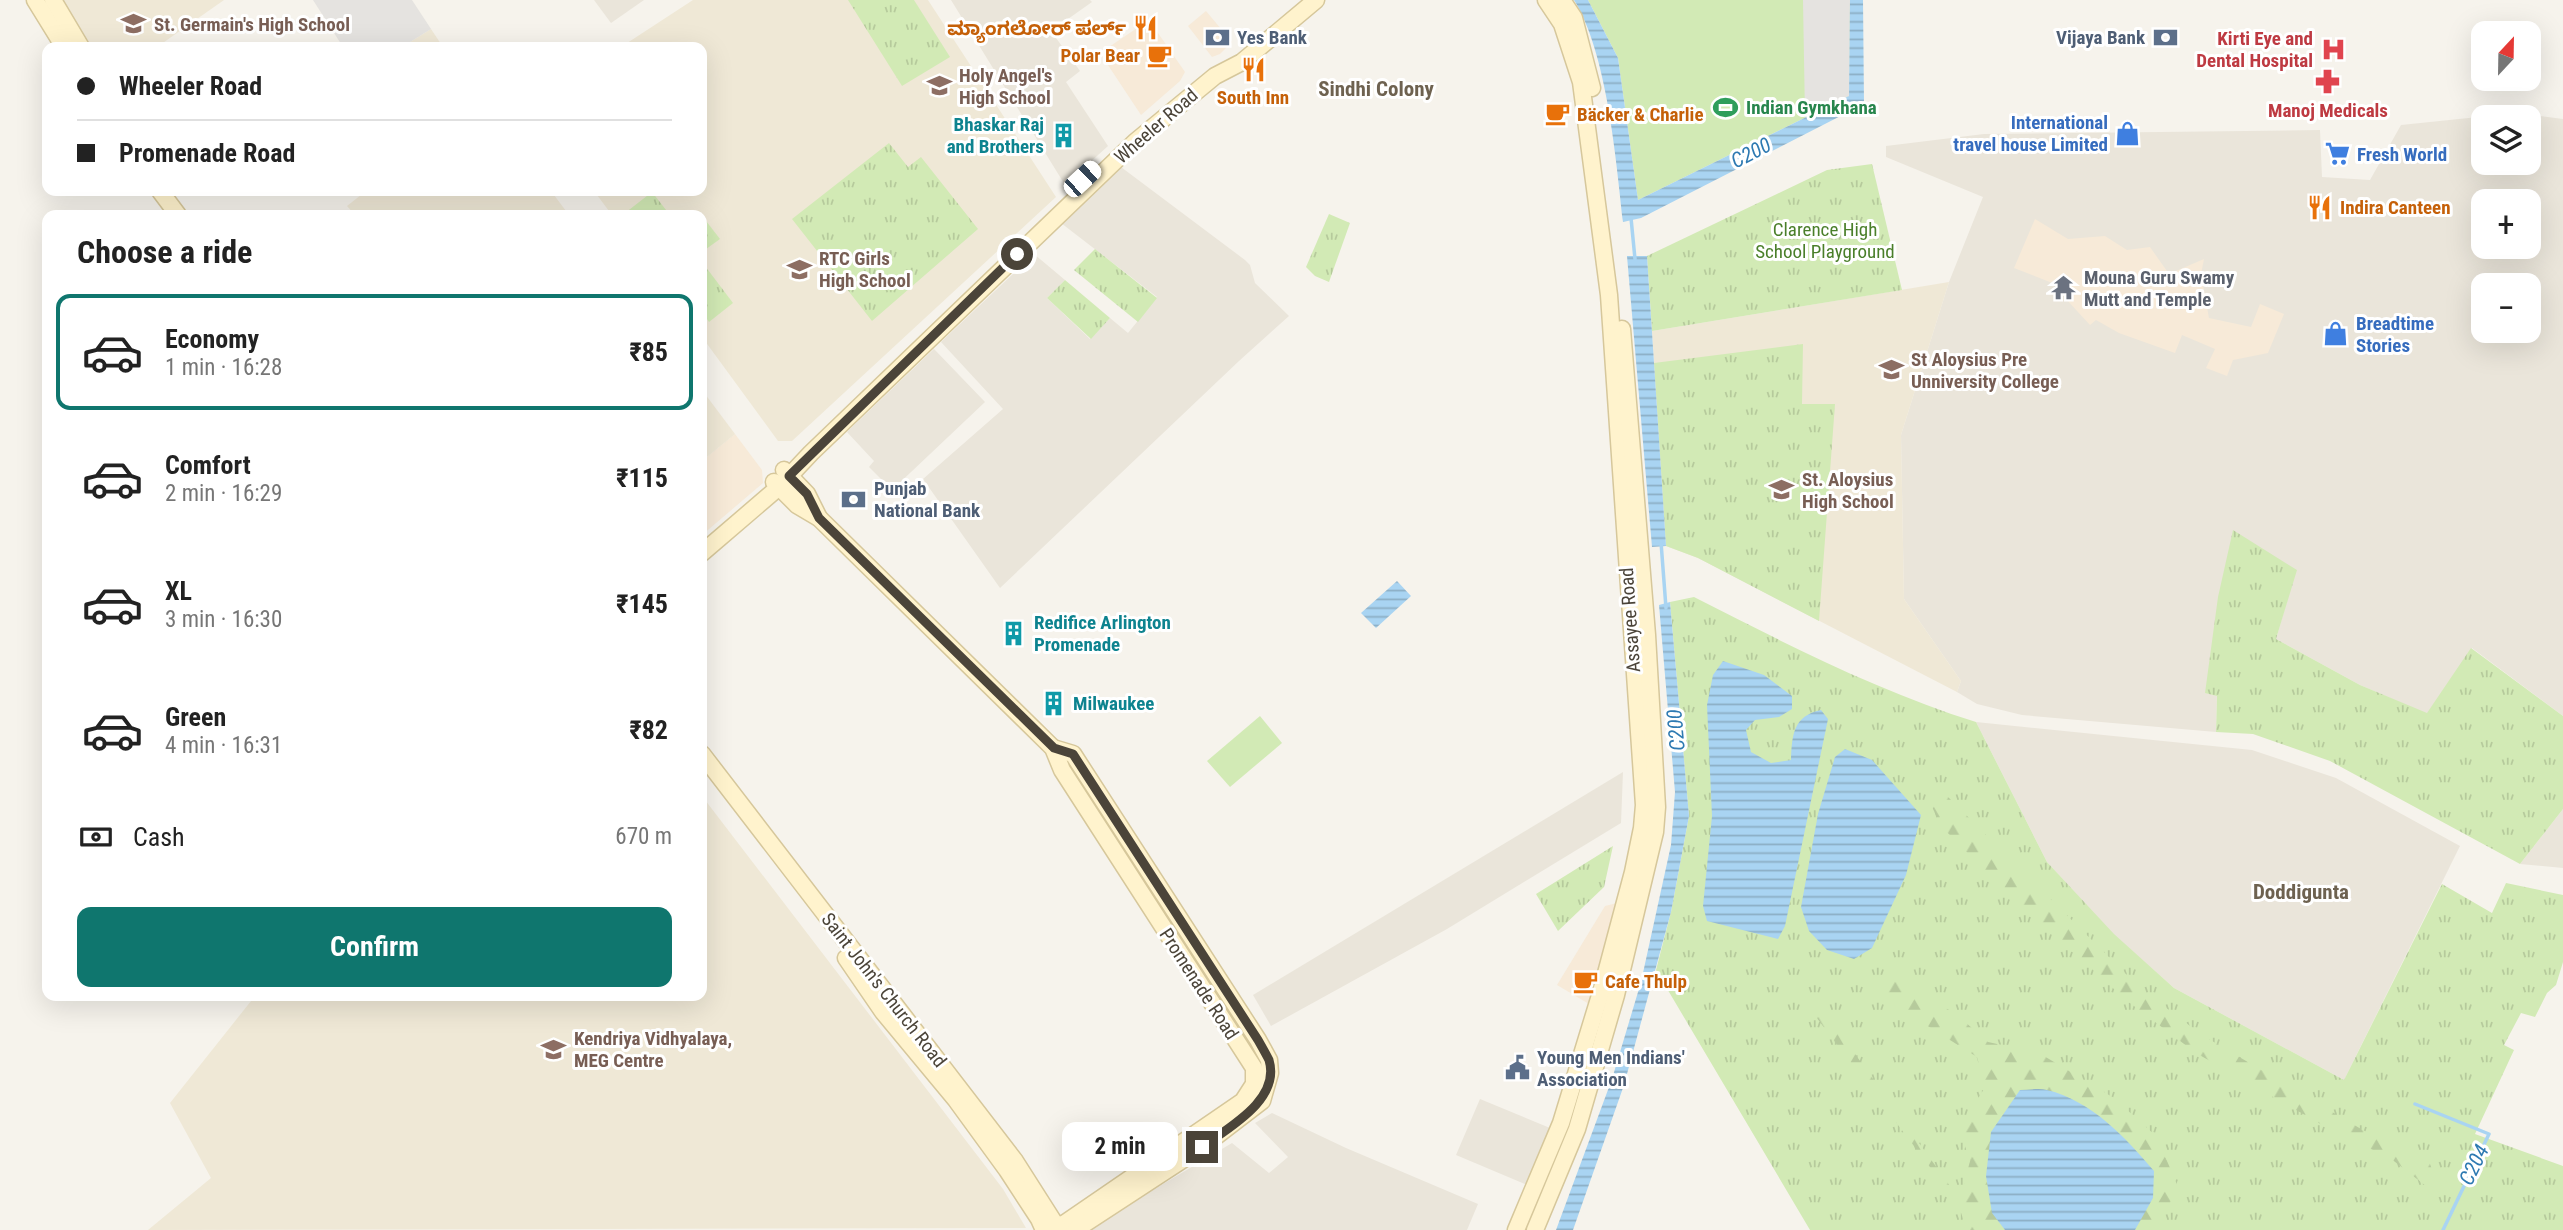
<!DOCTYPE html>
<meta charset="utf-8">
<style>
:root{--surface:#fff;--page:#f6f6f6;--text:#222;--muted:#767676;--line:#e0e0e0;--accent:#0f766e}
body{margin:0;font-family:"Roboto Condensed","Noto Sans Kannada",sans-serif;background:var(--page);color:var(--text);height:100vh;display:flex;flex-direction:column;font-size:26px;white-space:nowrap}
*{box-sizing:border-box;margin:0}
p{font-size:23px;color:var(--muted)}
.icon{flex:none;width:38px;height:38px;fill:none;stroke:currentColor;stroke-width:2;stroke-linecap:round;stroke-linejoin:round}
.map{position:relative;flex:1;overflow:hidden}
.drawer{position:absolute;left:42px;top:210px;width:665px;height:791px;display:flex;flex-direction:column;background:var(--surface);border-radius:14px;box-shadow:0 7px 28px #0002}
.drawer>*{flex:none}
.top-card{position:absolute;left:42px;top:42px;width:665px;height:154px;border-radius:14px;box-shadow:0 7px 28px #0002;display:grid;align-content:center;height:154px;padding:0 35px;background:var(--surface)}
.needle{width:46px;rotate:22deg}
.fabs{position:absolute;left:2471px;top:21px;display:grid;gap:14px}
.fabs a{display:grid;place-items:center;width:70px;height:70px;border-radius:14px;background:var(--surface);box-shadow:0 7px 28px #0002;font-size:35px}
.end{position:absolute;width:32px;height:32px;margin:-16px;border:9px solid #4b4439;background:#fff;box-shadow:0 0 0 4px #fff}
.from{border-radius:50%}
.bubble{position:absolute;height:49px;border-radius:14px;background:var(--surface);box-shadow:0 7px 28px #0002;font-size:23px;font-weight:700;line-height:49px;text-align:center}
.car{position:absolute;width:21px;height:42px;margin:-21px -10px;border-radius:9px;box-shadow:0 0 5px 2px #0007;background:linear-gradient(#fff 24%,#345 0 40%,#fff 0 76%,#345 0 86%,#fff 0)}
.top-card b{display:flex;align-items:center;gap:24px;height:66px;font-size:26px}
.top-card b+b{border-top:2px solid var(--line)}
.top-card i{width:18px;height:18px;background:var(--text)}
ul{padding:0;list-style:none}
li{display:flex;align-items:center;gap:21px;height:116px;margin:0 14px 10px;padding:0 21px;border:4px solid transparent;border-radius:14px}
li div{flex:1}
li b{display:block;font-size:26px}
li em{font-style:normal;font-weight:700}
li.on{border-color:var(--accent)}
li>.icon{width:63px;height:63px;stroke-width:1.5}
h2{padding:0 35px;font-size:32px;line-height:84px}
.pay{display:flex;align-items:center;gap:18px;height:77px;padding:0 35px;font-size:26px}
.pay p{margin-inline-start:auto}
.primary-button{display:flex;gap:14px;margin-top:auto;padding:14px 35px}
.primary-button a{flex:1;height:80px;border-radius:14px;background:var(--accent);color:#fff;font-size:28px;font-weight:700;line-height:80px;text-align:center}
.map>svg:first-child{display:block}
</style>
<div class="map">
<svg width="2563" height="1230" viewBox="0 0 2563 1230">
<defs>
<pattern id="grass-tufts" width="24" height="20" patternUnits="userSpaceOnUse" patternTransform="scale(1.75)"><rect width="24" height="20" fill="#d2eab5"/><path d="M3 7l-1-3M5 7V3M7 7l1-3M15 17l-1-3M17 17v-4M19 17l1-3" fill="none" stroke="#b6ca9c"/></pattern>
<pattern id="forest-firs" width="22" height="20" patternUnits="userSpaceOnUse" patternTransform="scale(1.75)"><rect width="22" height="20" fill="#d2eab5"/><path d="M5 1l3.5 6h-7zM16 11l3.5 6h-7z" fill="#b6ca9c"/></pattern>
<pattern id="water-rules" width="6" height="5" patternUnits="userSpaceOnUse" patternTransform="scale(1.75)"><rect width="6" height="5" fill="#a9d4f2"/><path d="M0 2.5h6" fill="none" stroke="#8caec5"/></pattern>
</defs>
<rect width="100%" height="100%" fill="#f6f3ec"/>
<g fill="#eae5da" fill-rule="evenodd">
<path d="M594,0H644L611,23Z"/>
<path d="M951,0H1090L1092,2L1051,31L1080,71L1066,82L1108,146L1065,185Z"/>
<path d="M2517,113L2563,119V716L2472,648L2427,714L2360,685L2276,639L2296,570L2206,692L2217,695L2216,732L2022,715L1977,704L1957,692L1961,681L1904,599L1901,435L1949,282L1983,197L1886,157V146L1984,134L2320,130L2322,177L2370,180L2401,125ZM2483,117H2529V163H2483ZM2483,201H2529V247H2483ZM2483,285H2529V331H2483Z"/>
<path d="M1121,167L1245,260L1250,265L1255,283L1289,316L1239,361L1000,588L923,479L1003,409L941,342L1034,254L1065,280L1047,298L1090,339L1110,318L1128,333L1157,297L1061,223Z"/>
<path d="M934,349L985,402L892,490L869,467L874,461L847,432Z"/>
<path d="M1976,722L2252,750L2336,778L2460,846L2344,1080L2174,988L2113,934L2047,862Z"/>
<path d="M1623,772L1621,823L1447,929L1271,1026L1253,995Z"/>
<path d="M2563,809V868L2520,864Z"/>
<path d="M1480,1099L1550,1128L1527,1185L1456,1155Z"/>
<path d="M1272,1113L1346,1148L1478,1204L1467,1230H1086L1232,1143L1269,1173L1288,1157L1255,1123Z"/>
</g>
<g fill="#f7ead8">
<path d="M1206,11L1232,42L1220,54L1212,57L1188,26Z"/>
<path d="M1149,20L1185,72L1180,81L1141,115L1100,53Z"/>
<path d="M2035,219L2068,239L2105,236L2127,250L2150,247L2169,274L2204,259L2201,274L2209,318L2251,327L2260,304L2284,314L2268,353L2233,360L2227,376L2206,368L2215,349L2182,335L2175,353L2119,333L2096,320L2090,325L2066,299L2070,290L2014,268Z"/>
<path d="M735,434L762,470L763,483L702,535V461Z"/>
<path d="M1617,903L1589,1004L1557,985L1605,906Z"/>
</g>
<g fill="#efe8d6">
<path d="M63,0H224L157,47H92Z"/>
<path d="M693,0H928L1056,197L792,441H778L702,337V215H612L594,191H702V47H621Z"/>
<path d="M431,29L443,47H402Z"/>
<path d="M366,191H551L569,215H355L347,206Z"/>
<path d="M1949,282L1901,435L1904,599L1961,681L1957,692L1698,558L1666,546L1652,331Z"/>
<path d="M702,390L735,434L702,461Z"/>
<path d="M702,796L1003,1189L1026,1228L148,1230L211,1178L170,1103L255,996H702Z"/>
</g>
<g fill="url(#grass-tufts)">
<path d="M848,0H914L950,57L902,86Z"/>
<path d="M889,143L908,167L921,157L978,229L872,321L792,219Z"/>
<path d="M1872,164L1902,290L1652,331L1647,256L1827,170Z"/>
<path d="M652,192L670,215H626L625,213Z"/>
<path d="M1329,214L1350,223L1329,282L1315,276L1306,267Z"/>
<path d="M703,217L720,239L702,252V218Z"/>
<path d="M1095,249L1157,298L1138,322L1074,270Z"/>
<path d="M702,262L733,303L709,322L702,312Z"/>
<path d="M1065,280L1110,318L1091,339L1047,298Z"/>
<path d="M1803,344L1802,404H1835L1819,621L1698,558L1666,546L1654,363Z"/>
<path d="M2233,530L2297,570L2276,639L2360,685L2427,713L2471,648L2563,716V809L2520,864L2330,761L2253,734L2216,732L2217,696L2205,693L2218,597Z"/>
<path d="M1694,597C1786,644 1878,691 1976,722L2047,862L2114,934L2174,988L2344,1080L2442,884L2492,913L2506,883L2563,895V962L2556,985L2547,993L2535,1017L2521,1013L2504,1045L2514,1050L2475,1134L2563,1166V1230H1810L1656,970L1671,912L1689,816L1670,602Z"/>
<path d="M1613,846L1604,887L1558,931L1536,894Z"/>
</g>
<g fill="url(#forest-firs)">
<path d="M1926,795H1946L2140,988L2202,1035L2361,1129L2430,1164L2438,1187L2426,1186L2390,1158L2331,1130L2196,1053L2126,1000L1992,878L1942,827Z"/>
<path d="M1887,971L1957,1015L1988,1042L2039,1053L2114,1098L2157,1137L2178,1187L2156,1230H1967L1958,1204L1810,1009L1809,999L1817,1001L1960,1200L1970,1161L1959,1128L1984,1089L1977,1057L1907,1013L1872,983Z"/>
</g>
<g fill="#d2eab5">
<path d="M1588,0H1850L1849,96L1638,200L1618,58Z"/>
<path d="M1260,716L1282,743L1230,787L1207,761Z"/>
</g>
<g fill="#e5e3e0">
<path d="M313,0H412L431,29L402,47H343Z"/>
<path d="M1803,0H1850L1849,96L1805,117Z"/>
</g>
<g fill="url(#water-rules)">
<path d="M1574,0H1588L1618,58L1638,200L1849,96L1850,0H1863L1864,104L1641,218L1623,222C1616,159 1607,53 1574,0Z"/>
<path d="M1627,256H1647L1666,546L1652,547Z"/>
<path d="M1397,581L1411,596L1376,628L1361,613Z"/>
<path d="M1670,602L1689,816L1671,912L1624,1085L1573,1230H1556L1612,1079L1641,982L1671,845L1675,792L1659,605Z"/>
<path d="M1723,661L1764,675L1792,696V709L1779,717L1755,720L1746,730L1751,752L1771,763L1791,760C1792,735 1793,716 1821,710L1828,719L1785,926L1778,939L1707,921L1703,906L1712,816L1707,705L1713,675Z"/>
<path d="M1845,749L1872,760L1921,815L1906,875L1872,948L1854,959L1827,950L1809,931L1801,907L1818,814L1835,757Z"/>
<path d="M2020,1090C2029,1090 2039,1088 2047,1090C2092,1101 2126,1138 2154,1171L2153,1198L2135,1230H2005L1992,1213L1986,1176L1991,1132Z"/>
</g>
<g fill="none" stroke-linecap="round" stroke-linejoin="round">
<g stroke="#a9d4f2" stroke-width="3.5">
<path d="M1631,218L1635,259"/>
<path d="M1661,542L1666,608"/>
<path d="M2415,1104L2489,1134L2443,1230"/>
</g>
<defs>
<g id="secondary">
<path d="M35,0L64,47"/>
<path d="M53,0L81,47"/>
<path d="M1562,0L1574,18L1592,88"/>
<path d="M160,191L178,215"/>
<path d="M784,470L807,494L819,518"/>
<path d="M774,482L797,505L819,518L1053,748L1062,770L1254,1068V1084L1243,1101L1065,1223L1050,1230"/>
<path d="M702,553L779,487L811,453L1135,142L1215,76L1242,62L1316,0"/>
<path d="M1053,748L1073,754L1258,1040L1269,1060L1270,1073L1262,1101L1202,1147L1075,1230"/>
<path d="M702,754L1015,1161L1059,1230"/>
<path d="M846,958L883,1012L956,1100L1007,1170L1039,1219L1044,1230"/>
<path d="M1516,1230L1561,1123L1601,992L1633,872L1642,828L1644,805L1609,295L1581,82L1562,24L1546,0"/>
<path d="M1535,1230L1577,1129L1616,995L1655,832L1657,807L1647,635L1622,329"/>
</g>
</defs>
<use href="#secondary" stroke="#d6c79b" stroke-width="19"/>
<use href="#secondary" stroke="#fff3cd" stroke-width="16"/>
</g>
<g fill="none" stroke-linecap="round" stroke-linejoin="round">
<path stroke="#4b4439" stroke-width="9" d="M1017,254L789,476L807,494L819,518L1054,748L1073,754L1258,1040C1262,1047 1266,1054 1269,1060C1281,1100 1228,1128 1202,1147"/>
</g>
<defs>
<symbol id="school-bare" viewBox="-9 -9 18 18"><path d="M0-5L7-2L0 1L-7-2ZM-4 1L0 2.5L4 1V4Q0 6-4 4Z" fill="#8d6e63" stroke="#fff" stroke-width="2.5" paint-order="stroke"/></symbol>
<symbol id="restaurant-bare" viewBox="-9 -9 18 18"><path d="M-5-6h1v4h1v-4h1v4h1v-4h1v5L-1.5 .5V6h-2V.5L-5-1ZM5-6V6H3V1.5H1.5Q1.5-4 5-6Z" fill="#e8710a" stroke="#fff" stroke-width="2.5" paint-order="stroke"/></symbol>
<symbol id="bank-bare" viewBox="-9 -9 18 18"><path d="M-6-4H6V4H-6ZM0-2.3a2.3 2.3 0 1 0 0 4.6a2.3 2.3 0 1 0 0-4.6Z" fill="#5c6f8a" stroke="#fff" stroke-width="2.5" paint-order="stroke"/></symbol>
<symbol id="hospital-bare" viewBox="-9 -9 18 18"><path d="M-5-5h3v3.5h4V-5h3V5h-3V1.5h-4V5h-3Z" fill="#e0444e" stroke="#fff" stroke-width="2.5" paint-order="stroke"/></symbol>
<symbol id="cafe-bare" viewBox="-9 -9 18 18"><path d="M-5.5-4.5H6V0H3Q3 3.5 0 3.5H-2.5Q-5.5 3.5-5.5 0ZM3-3.2v2h1.7v-2ZM-6 4.5H4V6H-6Z" fill="#e8710a" stroke="#fff" stroke-width="2.5" paint-order="stroke"/></symbol>
<symbol id="pharmacy-bare" viewBox="-9 -9 18 18"><path d="M-2-6h4v4h4v4h-4v4h-4v-4h-4v-4h4Z" fill="#e0444e" stroke="#fff" stroke-width="2.5" paint-order="stroke"/></symbol>
<symbol id="stadium-bare" viewBox="-9 -9 18 18"><path d="M0-5a6.5 5 0 1 0 0 10a6.5 5 0 1 0 0-10ZM-3.5-1.8h7v3.6h-7Z" fill="#2e9e5b" stroke="#fff" stroke-width="2.5" paint-order="stroke"/></symbol>
<symbol id="shop-bare" viewBox="-9 -9 18 18"><path d="M-5-2.5h2.3a2.7 3.5 0 0 1 5.4 0H5L5.5 6h-11ZM-1.5-2.5h3a1.5 2.3 0 0 0-3 0Z" fill="#3f7fe0" stroke="#fff" stroke-width="2.5" paint-order="stroke"/></symbol>
<symbol id="building-bare" viewBox="-9 -9 18 18"><path d="M-4-6H4V6H1V3H-1V6H-4ZM-2.5-4.3h1.7v1.8h-1.7ZM.8-4.3h1.7v1.8H.8ZM-2.5-1h1.7V.8h-1.7ZM.8-1h1.7V.8H.8Z" fill="#0f9aa8" stroke="#fff" stroke-width="2.5" paint-order="stroke"/></symbol>
<symbol id="supermarket-bare" viewBox="-9 -9 18 18"><path d="M-6-5.5h2.5l.6 2H6L4.5 2H-2.5L-4.4-4H-6ZM-1.5 3.2a1.3 1.3 0 1 0 .1 0ZM3 3.2a1.3 1.3 0 1 0 .1 0Z" fill="#3f7fe0" stroke="#fff" stroke-width="2.5" paint-order="stroke"/></symbol>
<symbol id="temple-bare" viewBox="-9 -9 18 18"><path d="M0-6L5-2H3V0L6.5 2.5H4V6H1.5V3h-3V6H-4V2.5H-6.5L-3 0V-2H-5Z" fill="#6b7280" stroke="#fff" stroke-width="2.5" paint-order="stroke"/></symbol>
<symbol id="civic-bare" viewBox="-9 -9 18 18"><path d="M-.6-6.5H3V-4.5H.6V-3L4-1V1h2V6H-6V1h2V-1L-.6-3ZM-1.2 2.5V6h2.4V2.5Z" fill="#5c6f8a" stroke="#fff" stroke-width="2.5" paint-order="stroke"/></symbol>
</defs>
<g fill-rule="evenodd">
<use href="#school-bare" x="116" y="6" width="35" height="35"/>
<use href="#restaurant-bare" x="1128" y="10" width="35" height="35"/>
<use href="#bank-bare" x="1200" y="20" width="35" height="35"/>
<use href="#bank-bare" x="2148" y="20" width="35" height="35"/>
<use href="#hospital-bare" x="2316" y="32" width="35" height="35"/>
<use href="#cafe-bare" x="1142" y="38" width="35" height="35"/>
<use href="#restaurant-bare" x="1236" y="52" width="35" height="35"/>
<use href="#pharmacy-bare" x="2310" y="64" width="35" height="35"/>
<use href="#school-bare" x="922" y="68" width="35" height="35"/>
<use href="#stadium-bare" x="1708" y="90" width="35" height="35"/>
<use href="#cafe-bare" x="1540" y="96" width="35" height="35"/>
<use href="#shop-bare" x="2110" y="116" width="35" height="35"/>
<use href="#building-bare" x="1046" y="118" width="35" height="35"/>
<use href="#supermarket-bare" x="2320" y="136" width="35" height="35"/>
<use href="#restaurant-bare" x="2302" y="190" width="35" height="35"/>
<use href="#school-bare" x="782" y="252" width="35" height="35"/>
<use href="#temple-bare" x="2046" y="270" width="35" height="35"/>
<use href="#shop-bare" x="2318" y="316" width="35" height="35"/>
<use href="#school-bare" x="1874" y="352" width="35" height="35"/>
<use href="#school-bare" x="1764" y="472" width="35" height="35"/>
<use href="#bank-bare" x="836" y="482" width="35" height="35"/>
<use href="#building-bare" x="996" y="616" width="35" height="35"/>
<use href="#building-bare" x="1036" y="686" width="35" height="35"/>
<use href="#cafe-bare" x="1568" y="964" width="35" height="35"/>
<use href="#school-bare" x="536" y="1032" width="35" height="35"/>
<use href="#civic-bare" x="1500" y="1050" width="35" height="35"/>
</g>
<g text-anchor="middle" dominant-baseline="central" stroke-width="6" stroke-linejoin="round" paint-order="stroke">
<g font-size="19" font-weight="bold" fill="#785e54" stroke="#fff" text-anchor="start">
<text x="154" y="24">St. Germain's High School</text>
<text x="959" y="75">Holy Angel's<tspan x="959" dy="22">High School</tspan></text>
<text x="819" y="258">RTC Girls<tspan x="819" dy="22">High School</tspan></text>
<text x="1911" y="359">St Aloysius Pre<tspan x="1911" dy="22">Unniversity College</tspan></text>
<text x="1802" y="479">St. Aloysius<tspan x="1802" dy="22">High School</tspan></text>
<text x="574" y="1038">Kendriya Vidhyalaya,<tspan x="574" dy="22">MEG Centre</tspan></text>
</g>
<g font-size="19" font-weight="bold" fill="#c56008" stroke="#fff" text-anchor="start">
<text x="1126" y="28" text-anchor="end">ಮ್ಯಾಂಗಲೋರ್ ಪರ್ಲ್</text>
<text x="1140" y="55" text-anchor="end">Polar Bear</text>
<text x="1253" y="97" text-anchor="middle">South Inn</text>
<text x="1577" y="114">Bäcker &amp; Charlie</text>
<text x="2340" y="207">Indira Canteen</text>
<text x="1605" y="981">Cafe Thulp</text>
</g>
<g font-size="19" font-weight="bold" fill="#4e5e75" stroke="#fff" text-anchor="start">
<text x="1237" y="37">Yes Bank</text>
<text x="2145" y="37" text-anchor="end">Vijaya Bank</text>
<text x="874" y="488">Punjab<tspan x="874" dy="22">National Bank</tspan></text>
<text x="1537" y="1057">Young Men Indians'<tspan x="1537" dy="22">Association</tspan></text>
</g>
<g font-size="19" font-weight="bold" fill="#be3a42" stroke="#fff" text-anchor="end">
<text x="2313" y="38">Kirti Eye and<tspan x="2313" dy="22">Dental Hospital</tspan></text>
<text x="2328" y="110" text-anchor="middle">Manoj Medicals</text>
</g>
<g font-size="19" font-weight="bold" fill="#27864d" stroke="#fff" text-anchor="start">
<text x="1746" y="107">Indian Gymkhana</text>
</g>
<g font-size="19" font-weight="bold" fill="#366cbe" stroke="#fff" text-anchor="start">
<text x="2108" y="122" text-anchor="end">International<tspan x="2108" dy="22">travel house Limited</tspan></text>
<text x="2357" y="154">Fresh World</text>
<text x="2356" y="323">Breadtime<tspan x="2356" dy="22">Stories</tspan></text>
</g>
<g font-size="19" font-weight="bold" fill="#0d838f" stroke="#fff" text-anchor="start">
<text x="1044" y="124" text-anchor="end">Bhaskar Raj<tspan x="1044" dy="22">and Brothers</tspan></text>
<text x="1034" y="622">Redifice Arlington<tspan x="1034" dy="22">Promenade</tspan></text>
<text x="1073" y="703">Milwaukee</text>
</g>
<g font-size="19" fill="#4b4439" stroke="#fff">
<text transform="translate(1156 126) rotate(-41)">Wheeler Road</text>
<text transform="translate(1630 620) rotate(-94)">Assayee Road</text>
<text transform="translate(1199 984) rotate(57)">Promenade Road</text>
<text transform="translate(884 990) rotate(52)">Saint John's Church Road</text>
</g>
<g font-size="19" fill="#4a7f2a" stroke="#fff">
<text x="1825" y="229">Clarence High<tspan x="1825" dy="22">School Playground</tspan></text>
</g>
<g font-size="19" font-weight="bold" fill="#5b616d" stroke="#fff" text-anchor="start">
<text x="2084" y="277">Mouna Guru Swamy<tspan x="2084" dy="22">Mutt and Temple</tspan></text>
</g>
<g font-size="21" font-weight="bold" fill="#6e6250" stroke="#fff">
<text x="1376" y="89">Sindhi Colony</text>
<text x="2301" y="892">Doddigunta</text>
</g>
<g font-size="21" font-style="italic" fill="#2e7ab2" stroke="#fff">
<text transform="translate(1751 153) rotate(-27)">C200</text>
<text transform="translate(1676 730) rotate(-95)">C200</text>
<text transform="translate(2474 1165) rotate(-64)">C204</text>
</g>
</g>
</svg>
<div class="fabs">
<a><svg class="needle" viewBox="-14 -14 28 28"><path d="M0-13l5 13h-10z" fill="#e53935"/><path d="M0 13l5-13h-10z" fill="#767676"/></svg></a>
<a><svg class="icon" aria-label="layers" viewBox="0 0 24 24"><path d="M12 4l9 5-9 5-9-5zM3 14l9 5 9-5"/></svg></a>
<a>+</a>
<a>−</a>
</div>
<i class="end from" style="left:1017px;top:254px"></i>
<i class="end" style="left:1202px;top:1147px"></i>
<div class="bubble" style="left:1062px;top:1122px;width:116px">2 min</div>
<i class="car" style="left:1082px;top:179px;rotate:47deg"></i>
<div class="top-card">
<b><i class="from"></i>Wheeler Road</b>
<b><i></i>Promenade Road</b>
</div>
<section class="drawer">
<h2>Choose a ride</h2>
<ul>
<li class="on"><svg class="icon" aria-label="car" viewBox="0 0 24 24"><path d="M5 17H2v-5l4-1 3-4h7l3 4 3 1v5h-3M9 17h6M6 11h13"/><circle cx="7" cy="17" r="2"/><circle cx="17" cy="17" r="2"/></svg><div><b>Economy</b><p>1 min · 16:28</p></div><em>₹85</em></li>
<li><svg class="icon" aria-label="car" viewBox="0 0 24 24"><path d="M5 17H2v-5l4-1 3-4h7l3 4 3 1v5h-3M9 17h6M6 11h13"/><circle cx="7" cy="17" r="2"/><circle cx="17" cy="17" r="2"/></svg><div><b>Comfort</b><p>2 min · 16:29</p></div><em>₹115</em></li>
<li><svg class="icon" aria-label="car" viewBox="0 0 24 24"><path d="M5 17H2v-5l4-1 3-4h7l3 4 3 1v5h-3M9 17h6M6 11h13"/><circle cx="7" cy="17" r="2"/><circle cx="17" cy="17" r="2"/></svg><div><b>XL</b><p>3 min · 16:30</p></div><em>₹145</em></li>
<li><svg class="icon" aria-label="car" viewBox="0 0 24 24"><path d="M5 17H2v-5l4-1 3-4h7l3 4 3 1v5h-3M9 17h6M6 11h13"/><circle cx="7" cy="17" r="2"/><circle cx="17" cy="17" r="2"/></svg><div><b>Green</b><p>4 min · 16:31</p></div><em>₹82</em></li>
</ul>
<div class="pay"><svg class="icon" aria-label="cash" viewBox="0 0 24 24"><path d="M3 7h18v10H3z"/><circle cx="12" cy="12" r="2"/></svg>Cash<p>670 m</p></div>
<div class="primary-button"><a>Confirm</a></div>
</section>
</div>
